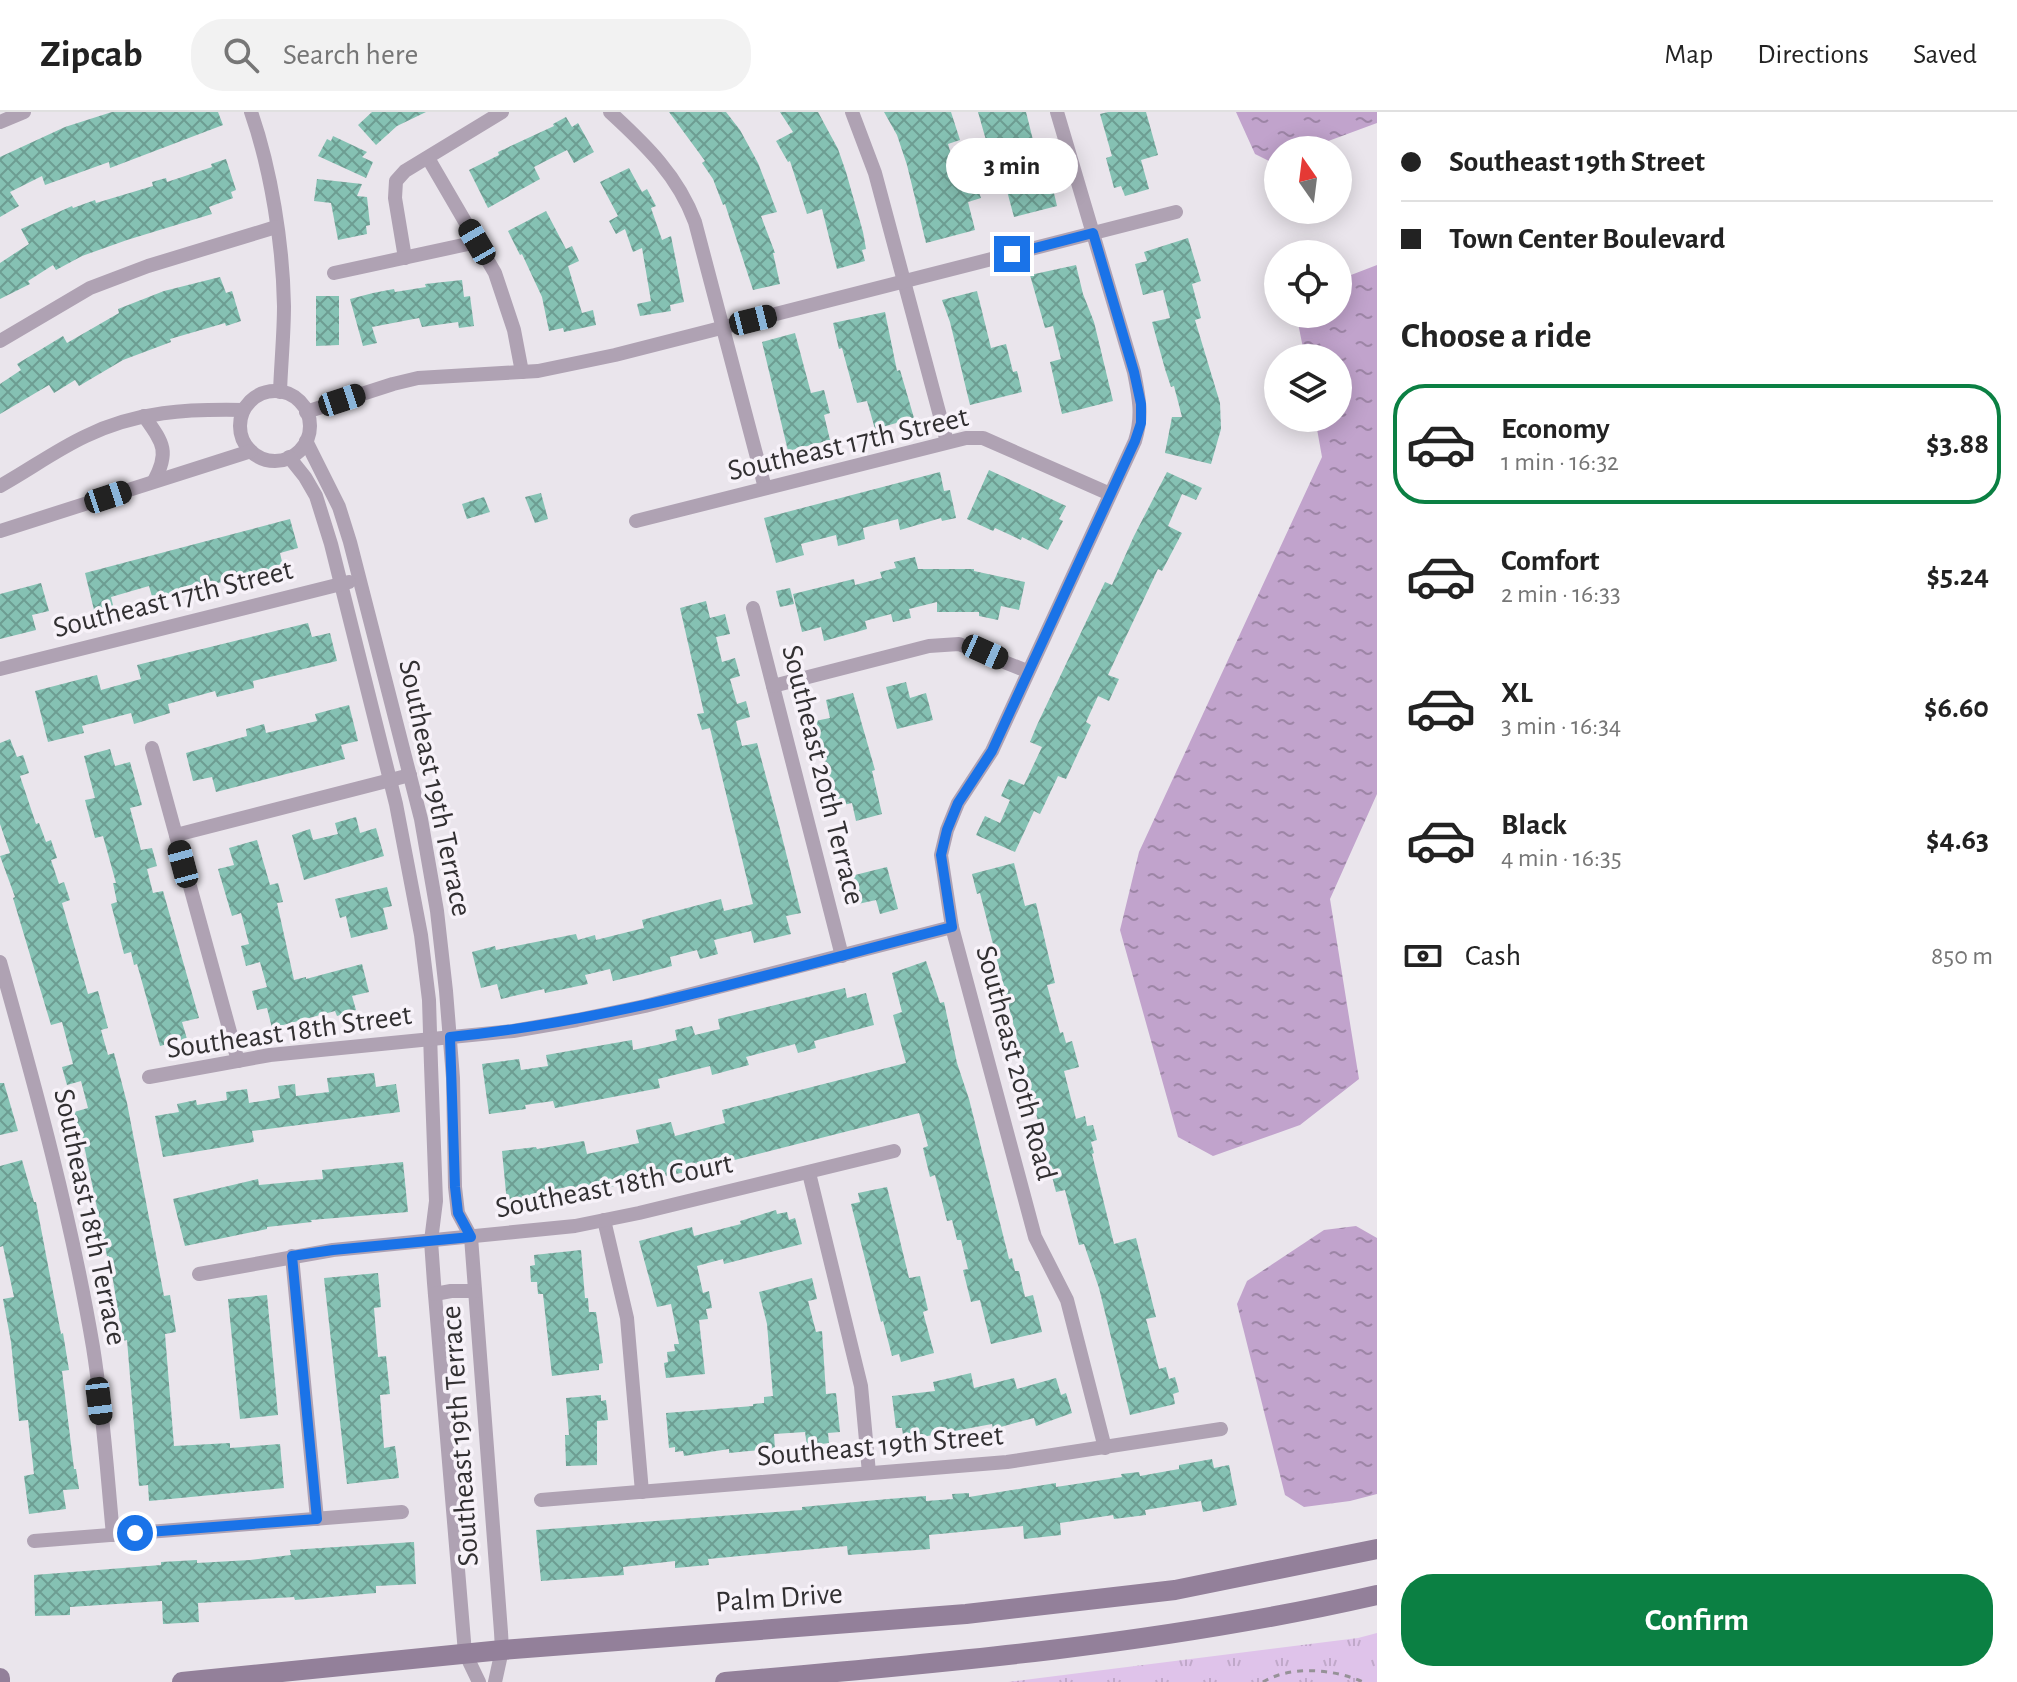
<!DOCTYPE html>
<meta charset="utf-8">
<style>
:root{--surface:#fff;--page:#f2f2f2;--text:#222;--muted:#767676;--line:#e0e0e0;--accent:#0b8043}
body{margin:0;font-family:"Alegreya Sans",sans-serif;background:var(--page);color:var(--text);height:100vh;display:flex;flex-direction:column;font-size:30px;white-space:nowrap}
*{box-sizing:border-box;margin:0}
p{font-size:26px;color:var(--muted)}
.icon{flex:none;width:44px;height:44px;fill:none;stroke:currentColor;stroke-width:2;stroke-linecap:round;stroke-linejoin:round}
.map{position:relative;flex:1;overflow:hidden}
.drawer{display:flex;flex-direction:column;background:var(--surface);width:640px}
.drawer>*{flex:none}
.banner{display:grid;align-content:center;height:176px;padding:0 24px;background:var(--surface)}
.needle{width:52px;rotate:346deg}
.buttons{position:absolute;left:1264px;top:24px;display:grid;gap:16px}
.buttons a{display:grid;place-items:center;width:88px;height:88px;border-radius:50%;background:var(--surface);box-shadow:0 4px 20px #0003;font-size:40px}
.end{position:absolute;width:36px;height:36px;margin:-18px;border:10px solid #1a73e8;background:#fff;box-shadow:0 0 0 4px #fff}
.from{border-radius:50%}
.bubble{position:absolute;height:56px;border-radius:28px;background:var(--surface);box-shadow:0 4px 20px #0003;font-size:26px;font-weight:700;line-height:56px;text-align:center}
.car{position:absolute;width:24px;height:48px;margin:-24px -12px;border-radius:10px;box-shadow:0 0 6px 2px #0007;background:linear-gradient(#222 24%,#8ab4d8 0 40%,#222 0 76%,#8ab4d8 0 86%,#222 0)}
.banner b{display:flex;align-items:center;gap:28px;height:76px;font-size:30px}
.banner b+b{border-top:2px solid var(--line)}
.banner i{width:20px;height:20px;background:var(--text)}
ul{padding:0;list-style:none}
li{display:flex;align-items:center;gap:24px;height:120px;margin:0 16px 12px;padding:0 8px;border:4px solid transparent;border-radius:32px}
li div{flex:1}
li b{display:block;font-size:30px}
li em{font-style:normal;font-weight:700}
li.active{border-color:var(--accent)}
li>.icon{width:72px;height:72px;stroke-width:1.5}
h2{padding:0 24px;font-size:36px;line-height:96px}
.pay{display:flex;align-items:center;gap:20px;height:88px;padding:0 24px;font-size:30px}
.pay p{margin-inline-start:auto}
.action{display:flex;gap:16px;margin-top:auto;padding:16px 24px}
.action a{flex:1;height:92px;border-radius:32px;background:var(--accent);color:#fff;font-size:32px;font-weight:700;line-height:92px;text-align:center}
header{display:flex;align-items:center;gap:48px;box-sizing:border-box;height:112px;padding:0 40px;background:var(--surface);border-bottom:2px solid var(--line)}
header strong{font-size:38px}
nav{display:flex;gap:44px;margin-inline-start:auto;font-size:28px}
.search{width:560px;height:72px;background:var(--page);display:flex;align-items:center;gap:20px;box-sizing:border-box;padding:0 28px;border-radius:32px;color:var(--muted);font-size:30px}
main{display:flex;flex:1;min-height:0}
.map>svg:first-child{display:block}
</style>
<header>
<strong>Zipcab</strong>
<div class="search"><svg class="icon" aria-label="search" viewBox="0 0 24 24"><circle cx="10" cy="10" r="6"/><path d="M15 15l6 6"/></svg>Search here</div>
<nav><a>Map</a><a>Directions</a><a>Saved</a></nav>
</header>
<main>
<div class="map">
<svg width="1377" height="1570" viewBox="0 0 1377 1570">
<defs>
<pattern id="grass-tufts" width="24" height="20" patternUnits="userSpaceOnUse" patternTransform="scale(2)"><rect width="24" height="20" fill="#dfc3ea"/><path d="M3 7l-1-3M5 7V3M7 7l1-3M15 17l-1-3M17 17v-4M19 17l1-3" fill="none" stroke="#c0a8c9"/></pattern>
<pattern id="water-ripples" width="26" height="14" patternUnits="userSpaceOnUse" patternTransform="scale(2)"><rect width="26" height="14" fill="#c1a3cc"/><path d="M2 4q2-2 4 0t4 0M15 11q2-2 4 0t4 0" fill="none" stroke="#9d85a6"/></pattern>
<pattern id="building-cross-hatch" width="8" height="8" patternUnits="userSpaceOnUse" patternTransform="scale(2)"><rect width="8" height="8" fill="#85c1b3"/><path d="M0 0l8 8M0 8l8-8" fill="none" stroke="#6d9d92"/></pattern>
</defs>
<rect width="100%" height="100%" fill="#eae5ec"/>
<path fill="url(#grass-tufts)" d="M1377,1521V1570H1008L1358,1526Z"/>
<g fill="url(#water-ripples)">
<path d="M1236,0H1377V11L1304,38H1278V48L1271,50L1255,42Z"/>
<path d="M1377,153V682L1330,787L1359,967L1300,1013L1213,1044L1178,1025L1120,818L1139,740L1322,345L1315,306H1338V246H1305L1298,211L1304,202H1338V168Z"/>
<path d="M1356,1114L1377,1126V1382L1350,1389L1304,1395L1285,1383L1237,1192L1247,1169L1324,1118Z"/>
</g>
<g fill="url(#building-cross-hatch)">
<path d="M112,0H218L223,13L110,56L109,50L45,73L42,64L10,80L19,94L0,105V45L65,15Z"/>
<path d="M372,0H426L397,14L376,33L358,13Z"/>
<path d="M669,0H726L740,18L758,51L777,100L761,104L775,141H773L780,172L753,178L725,92L723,93L713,67L702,51L705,49Z"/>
<path d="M780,0H818L838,37L846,60L863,120L866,137L862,138L865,149L837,157L822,97L807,102L790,49L788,50L776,29L793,20Z"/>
<path d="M884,0H951L960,28L948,32L959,70L974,66L981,86L968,90L975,118L926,131L907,53L897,23Z"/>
<path d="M978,0H1026L1037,44L1045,42L1057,94L1014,105L1007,79L1001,81Z"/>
<path d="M1108,0H1146L1158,43L1141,48L1149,77L1125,84L1121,74L1114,76L1106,46L1112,44L1100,2Z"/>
<path d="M566,5L572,15L578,11L594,40L574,51L567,38L534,55L540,67L488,96L469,58L499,43L498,40L554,14L553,12Z"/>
<path d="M333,24L367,40L362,45L373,50L366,66L318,44L327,27L331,29Z"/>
<path d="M226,47L236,78L231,80L233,86L209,95L212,102L127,128L82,144L56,158L53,153L28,169L30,172L0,187V151L29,132L21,117L72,94L73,96L95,88L96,91L153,74L152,70L166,66L167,70L212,55L211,52Z"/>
<path d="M629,56L642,80L647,77L656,94L651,96L662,128L671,124L684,190L670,193L671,199L640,204L637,192L651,189L642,136L633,140L625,117L616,122L609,109L618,104L600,70Z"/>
<path d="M317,67L362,72L357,84L367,85L370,113L366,114L367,122L338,128L331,91L314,89Z"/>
<path d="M546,99L566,137L572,134L579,149L568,154L582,201L593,198L596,213L564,220L563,216L549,219L542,185L522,142L520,143L508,119Z"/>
<path d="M1188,126L1201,169L1192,172L1201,206L1195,208L1220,291L1221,317L1211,352L1165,341L1172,305H1182L1174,274L1171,275L1165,257L1152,210L1170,206L1163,178L1143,183L1135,152L1147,149L1144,140Z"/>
<path d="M1076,153L1083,182L1094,210L1113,289L1062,302L1050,250L1061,247L1053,214L1045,216L1030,163Z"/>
<path d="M220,165L226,181L232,179L241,209L226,214L225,211L170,227L171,230L123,248L79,274L75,268L54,281L49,273L0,302V272L21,258L17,252L63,224L67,231L119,201L118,197L164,179Z"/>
<path d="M462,168L464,185L470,184L474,214L459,216L458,210L422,215L419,206L372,215L377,231L363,234L350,187L373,181L394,177L395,180L426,175L425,172Z"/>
<path d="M977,179L991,236L1006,232L1013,260L1017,259L1022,280L970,293L950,210L942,188Z"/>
<path d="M316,184H339V233L316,234Z"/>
<path d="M885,200L897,259L900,258L914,306L875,317L867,289L857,291L842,236L839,237L833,211Z"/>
<path d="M795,221L811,281L824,278L830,301L824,303L830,328L788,339L762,230Z"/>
<path d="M989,358L1066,394L1059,407L1063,409L1048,438L1022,425L1021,428L995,416L993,419L967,407Z"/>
<path d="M940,360L944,379L950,378L956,406L942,409L941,406L900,418L898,407L863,416L865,427L838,434L836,423L801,432L804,443L776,451L764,406Z"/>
<path d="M1167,360L1202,376L1196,388L1182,382L1168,414L1182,421L1162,459L1158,457L1114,550L1108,563L1119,567L1109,589L1098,584L1086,610L1091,613L1066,667L1058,664L1040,702L1034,699L1015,740L976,723L985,704L1000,711L1010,688L1001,684L1009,667L1024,673L1042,635L1030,630L1037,613L1105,470L1112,473L1134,424Z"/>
<path d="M541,381L548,407L535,411L525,385Z"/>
<path d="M484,385L490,400L467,407L462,392Z"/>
<path d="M290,407L298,436L280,441L283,454L153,488L149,474L111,485L114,497L95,502L85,461Z"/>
<path d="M915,445L918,457H974V459L1025,470L1019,498L1001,494L998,508L979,504V500H937V490L909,497L911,506L893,510L891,502L865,509L867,517L824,529L821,515L802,520L793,482L854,467L855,473L882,466L880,460L896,456L894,450Z"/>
<path d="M41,471L49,499L32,503L36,518L0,527V482Z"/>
<path d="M790,476L794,492L780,495L776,479Z"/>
<path d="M706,489L710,506L725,502L730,522L716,525L722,550L735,546L740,564L730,567L737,592L746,589L750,605L736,609L742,634L757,631L780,717L801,801L786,804L791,822L754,831L751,819L714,828L718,842L700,847L697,838L670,845L672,854L638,863L613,869L610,857L585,863L588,872L545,881L544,877L501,887L497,872L481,876L472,840L495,834L496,838L576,822L578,828L595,823L596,828L644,816L642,808L721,787L724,799L753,792L710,616L702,618L697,602L704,601L680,496Z"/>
<path d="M308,511L312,525L330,521L337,549L253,569L254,576L217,585L215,579L168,592L170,601L134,612L131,601L82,614L84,621L48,630L35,579L97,563L101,578L141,567L137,553Z"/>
<path d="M906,570L910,586L926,581L933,608L897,617L886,575Z"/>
<path d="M853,581L875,658L872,659L882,702L856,709L852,691L835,695L815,609L830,606L826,588Z"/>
<path d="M349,593L358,629L341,633L345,647L216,680L212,665L193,669L186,641L247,624L246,617L264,612L266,621L317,609L315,602Z"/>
<path d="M10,627L17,645L23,643L29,661L20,664L36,712L39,711L46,730L51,728L57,746L51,748L59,772L64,770L70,788L62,791L88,882L98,879L108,916L101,918L108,943L114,941L127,991L164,1184L170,1183L176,1220L165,1222L174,1334L230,1331V1336L280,1332L284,1376L149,1389L148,1373L139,1374L127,1228L123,1229L109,1144H107L80,1014L78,1015L74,1000L88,996L81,969L67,973L62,955L73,952L62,910L51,913L13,786L15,785L0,744L10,741L0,712V631Z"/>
<path d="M110,637L115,654L130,650L142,693L130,696L141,738L152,736L157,754L147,757L153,781L163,779L199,906L182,910L187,927L160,934L137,852L134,853L131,840L124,842L111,792L117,790L113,771H116L103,724L95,726L85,688L95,686L84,644Z"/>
<path d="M356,705L360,721L376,716L384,744L304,768L292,723L310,717L313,728L338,722L335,711Z"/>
<path d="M257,728L270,773L278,771L283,790L277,791L294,868L306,865V867L362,852L369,880L352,884L356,898L337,904L335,899L272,916L267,896L257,898L252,879L267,875L260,850L246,854L241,834L249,832L241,801L232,804L218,757L234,753L229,736Z"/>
<path d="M1014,751L1025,794L1036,791L1055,871L1047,873L1060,921L1063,920L1066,931L1072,929L1079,955L1064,959L1076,1007L1085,1004L1087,1014L1093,1013L1097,1028L1091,1030L1094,1041L1092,1042L1114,1132L1136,1126L1156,1205L1146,1207L1159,1257L1166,1255L1169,1267L1175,1265L1179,1280L1173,1282L1175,1292L1130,1303L1099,1176L1084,1132L1079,1133L1065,1078L1056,1080L980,781L977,782L972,762Z"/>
<path d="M887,755L898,797L880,802L876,788L858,792L851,764Z"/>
<path d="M387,775L392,794L383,796L388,817L351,826L346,804L340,806L335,787Z"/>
<path d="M926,849L940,891L944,890L957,951L969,987L1009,1147L1012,1146L1015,1159H1019L1025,1185L1033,1183L1042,1220L991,1232L980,1188L971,1190L963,1158L968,1157L961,1128H957L952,1108L947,1109L935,1063L930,1065L923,1036L928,1034L919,1001L691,1059L574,1082L572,1074L541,1080V1087L507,1091L502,1039L536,1035L537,1037L584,1029L587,1042L639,1031L636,1018L671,1010L675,1024L725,1011L722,998L906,951L893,903L902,900L892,861Z"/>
<path d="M845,876L847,886L866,881L874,913L814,929L816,936L798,941L795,932L746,945L749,953L712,963L710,954L658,967L660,976L555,996L553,989L525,993L526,997L489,1002L482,952L519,947L521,958L548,954L546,943L632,928L633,938L657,933L677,928L675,918L692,914L695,923L720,917L718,907Z"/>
<path d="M374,961L376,975L396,972L400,1000L252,1019L254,1030L163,1045L155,1004L179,1000L177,992L196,988L197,993L227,988L226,980L247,977L249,991L280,986L278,974L295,972L296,984L329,980L327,966Z"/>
<path d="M0,971H4L18,1019L0,1023Z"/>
<path d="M22,1048L34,1090H36L61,1222L63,1221L69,1258L62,1259L74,1357H76L79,1377L63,1378L66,1397L29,1402L24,1364L34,1362L28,1308L19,1309L11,1230L3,1187L14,1185L3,1134L0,1135V1054Z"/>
<path d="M403,1050L408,1100L311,1108L312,1110L267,1115V1117L185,1134L173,1087L258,1067L259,1073L323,1067L322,1058Z"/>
<path d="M887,1075L909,1166L920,1164L928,1198L923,1200L934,1241L901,1250L899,1242L892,1244L883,1209L881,1210L851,1092L860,1090L858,1081Z"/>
<path d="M776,1098L777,1102L787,1100L789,1108L795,1106L802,1132L724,1152L723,1147L697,1154L703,1181L709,1179L712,1196L706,1197L708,1207L699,1208L705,1262L666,1266L664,1251L668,1250L667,1240L675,1239L674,1232H679L671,1192L657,1195L639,1129L692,1115L694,1124L741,1112L740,1109Z"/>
<path d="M581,1138L585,1186H588L589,1200H596L603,1251L599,1252V1258L552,1264L543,1182H538L537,1170H531L530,1154L535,1153L534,1143Z"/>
<path d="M378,1161L381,1195L374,1196L378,1245L386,1244L390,1282L380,1283L384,1336L395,1334L399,1366L347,1372L324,1166Z"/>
<path d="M812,1166L817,1187L808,1189L816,1220L822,1219L826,1282L836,1281L840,1320L828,1321L829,1331L807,1334L805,1320L774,1322L775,1337L749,1339L729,1341V1337L684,1344L683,1339L675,1340V1335L669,1336L666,1301L753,1294V1292L764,1291V1285L773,1284L767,1212L759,1180Z"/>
<path d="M267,1183L278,1303L240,1307L228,1187Z"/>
<path d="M971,1261L974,1276L1014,1266L1017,1277L1056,1266L1061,1283L1066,1281L1072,1301L1036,1314L1034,1306L993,1317L992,1312L911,1327L910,1321L903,1323L902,1316H896L892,1284L935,1279L933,1270Z"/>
<path d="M601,1283V1289L606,1288L608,1308L597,1309V1353L566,1354L565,1323H569L566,1286Z"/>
<path d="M1212,1347L1214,1356L1229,1353L1237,1393L1203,1400L1201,1389L1145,1398L1146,1403L1114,1407L1113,1403L1060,1411L1061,1423L1024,1427L1023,1414L929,1423L930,1437L848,1443L847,1434L708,1447L709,1453L675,1456V1449L623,1455L624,1463L541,1469L536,1418L802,1398V1395L888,1387L926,1384V1389L953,1387L952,1382L969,1381V1385L1056,1371V1375L1122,1365L1121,1362L1139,1360L1140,1364L1179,1357V1353Z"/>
<path d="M414,1430L416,1472L376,1474V1481L295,1488L294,1485L198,1491L199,1510L163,1512L162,1489L70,1495V1503L35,1504L34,1463L161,1453V1450L197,1448V1451L250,1448L291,1443L290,1438Z"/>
</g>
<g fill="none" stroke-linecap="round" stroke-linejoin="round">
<path stroke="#969297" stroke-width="3" stroke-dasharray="6 6" stroke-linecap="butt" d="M1263,1570C1291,1553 1334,1557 1363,1570"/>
<g stroke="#afa2b3" stroke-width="14">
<path d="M251,0C271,57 283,133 284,194C284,222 281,251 280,280"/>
<path d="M610,0C646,33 678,64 695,110L765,376"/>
<path d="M852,0L875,61L947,330"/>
<path d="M1057,0L1134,260C1139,285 1143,304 1135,329L992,639L958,691L947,718L941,743L952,815L1035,1125L1067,1188L1105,1336"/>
<path d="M0,10L24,0"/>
<path d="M428,46L495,161L514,218L522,260"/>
<path d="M405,146L395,86L396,69L405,59L502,0"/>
<path d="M334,161L477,130"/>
<path d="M0,229L90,176L148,154L276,115"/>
<circle cx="275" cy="314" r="35"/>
<path d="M306,300L393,272L418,266L538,259L615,243L1176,100"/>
<path d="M144,304C163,331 170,339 154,369"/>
<path d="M306,329L339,395L350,430L421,707L437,799L446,879L453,966L455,1075L458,1101L471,1125L501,1520L502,1538L495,1570"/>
<path d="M289,345L305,365L316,384L331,432L396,692L421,823L429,888L431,953L436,1089L431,1129L434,1171L465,1541L479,1570"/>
<path d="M0,374C29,358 56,338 86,324C137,299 188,297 243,298"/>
<path d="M636,409L966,326H983L1110,382"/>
<path d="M0,419L251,339"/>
<path d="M753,496L842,844"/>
<path d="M0,557L349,470"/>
<path d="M773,574L929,534L959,532L1027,559"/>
<path d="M152,636L238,949"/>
<path d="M176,723L410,663"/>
<path d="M0,850C36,977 71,1105 93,1235C103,1297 107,1360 113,1423"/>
<path d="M149,965L270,943L513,919L577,908L645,894L952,815"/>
<path d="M809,1061L861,1274L869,1361"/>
<path d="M604,1108L627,1206L642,1380"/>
<path d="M292,1144L317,1407"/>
<path d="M199,1162L333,1138L575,1114L639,1101L894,1039"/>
<path d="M435,1182L451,1179H475"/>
<path d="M541,1388L1007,1350L1221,1317"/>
<path d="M34,1429L402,1400"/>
</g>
<g stroke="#93809a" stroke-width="20">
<path d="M0,1566V1570"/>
<path d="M182,1570L502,1538L966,1502L1175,1478L1377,1437"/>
<path d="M725,1570C944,1551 1163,1532 1377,1483"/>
</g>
</g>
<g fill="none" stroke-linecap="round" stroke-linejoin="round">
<path stroke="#1a73e8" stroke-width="10" d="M135,1421L317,1407L292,1144L333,1138L471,1125L458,1101L455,1075L450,925C621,908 786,857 952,815L941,743L947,718L958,691L992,639L1135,329L1141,311V292L1134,260L1093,121L1012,142"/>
</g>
<g text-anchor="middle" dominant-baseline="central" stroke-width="7" stroke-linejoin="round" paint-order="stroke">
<g font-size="30" fill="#323032" stroke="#f7f2f9">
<text transform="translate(848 332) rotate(-13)">Southeast 17th Street</text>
<text transform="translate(173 487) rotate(-14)">Southeast 17th Street</text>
<text transform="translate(823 663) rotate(76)">Southeast 20th Terrace</text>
<text transform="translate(435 676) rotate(78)">Southeast 19th Terrace</text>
<text transform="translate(289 920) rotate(-8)">Southeast 18th Street</text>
<text transform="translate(1016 951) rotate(75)">Southeast 20th Road</text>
<text transform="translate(614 1074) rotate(-11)">Southeast 18th Court</text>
<text transform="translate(90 1105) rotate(78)">Southeast 18th Terrace</text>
<text transform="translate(460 1324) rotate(-94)">Southeast 19th Terrace</text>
<text transform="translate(880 1334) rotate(-5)">Southeast 19th Street</text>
<text transform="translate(779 1486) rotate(-4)">Palm Drive</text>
</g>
</g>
</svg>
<div class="buttons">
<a><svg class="needle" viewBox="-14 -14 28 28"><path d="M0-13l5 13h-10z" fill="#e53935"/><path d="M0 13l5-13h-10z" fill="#767676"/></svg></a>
<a><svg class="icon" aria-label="locate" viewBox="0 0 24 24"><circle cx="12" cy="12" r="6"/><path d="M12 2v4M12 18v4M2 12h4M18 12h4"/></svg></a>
<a><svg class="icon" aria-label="layers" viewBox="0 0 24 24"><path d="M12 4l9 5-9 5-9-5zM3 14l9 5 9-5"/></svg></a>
</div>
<i class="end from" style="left:135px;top:1421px"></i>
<i class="end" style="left:1012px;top:142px"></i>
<div class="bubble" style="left:946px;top:26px;width:132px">3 min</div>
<i class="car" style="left:477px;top:130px;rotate:330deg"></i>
<i class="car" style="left:753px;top:208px;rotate:76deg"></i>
<i class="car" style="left:342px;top:288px;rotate:72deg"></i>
<i class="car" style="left:108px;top:385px;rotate:72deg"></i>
<i class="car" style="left:985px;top:540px;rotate:114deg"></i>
<i class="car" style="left:183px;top:752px;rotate:345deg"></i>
<i class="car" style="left:99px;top:1289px;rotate:173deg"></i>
</div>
<section class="drawer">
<div class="banner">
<b><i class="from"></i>Southeast 19th Street</b>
<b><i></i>Town Center Boulevard</b>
</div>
<h2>Choose a ride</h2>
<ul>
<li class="active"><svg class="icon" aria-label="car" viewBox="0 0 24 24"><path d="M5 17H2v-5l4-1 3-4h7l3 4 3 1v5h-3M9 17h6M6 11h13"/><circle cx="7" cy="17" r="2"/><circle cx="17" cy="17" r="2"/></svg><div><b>Economy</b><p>1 min · 16:32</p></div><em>$3.88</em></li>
<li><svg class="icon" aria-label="car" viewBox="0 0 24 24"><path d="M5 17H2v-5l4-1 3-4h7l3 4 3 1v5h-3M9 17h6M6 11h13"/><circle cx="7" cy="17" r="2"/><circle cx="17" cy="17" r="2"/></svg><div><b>Comfort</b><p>2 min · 16:33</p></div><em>$5.24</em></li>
<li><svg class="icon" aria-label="car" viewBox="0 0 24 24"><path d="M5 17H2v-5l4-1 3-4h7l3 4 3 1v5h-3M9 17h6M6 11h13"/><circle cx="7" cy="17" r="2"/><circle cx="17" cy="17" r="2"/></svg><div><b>XL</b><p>3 min · 16:34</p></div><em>$6.60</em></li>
<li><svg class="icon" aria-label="car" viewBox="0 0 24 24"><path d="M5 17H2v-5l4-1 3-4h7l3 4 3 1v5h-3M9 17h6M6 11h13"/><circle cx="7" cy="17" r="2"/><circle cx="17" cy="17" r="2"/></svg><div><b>Black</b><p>4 min · 16:35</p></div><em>$4.63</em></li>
</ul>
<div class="pay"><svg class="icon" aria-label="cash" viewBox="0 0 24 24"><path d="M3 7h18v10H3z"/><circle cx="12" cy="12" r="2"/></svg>Cash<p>850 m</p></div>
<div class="action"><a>Confirm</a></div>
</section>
</main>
